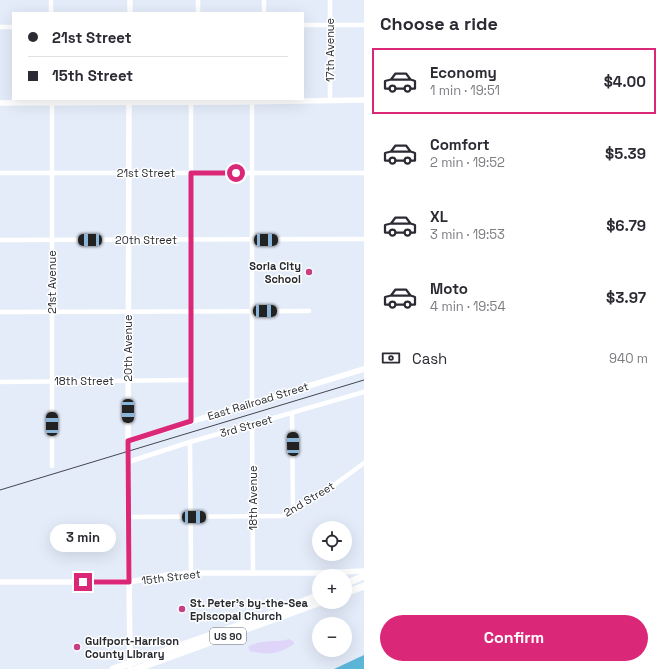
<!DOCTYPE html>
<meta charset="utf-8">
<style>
:root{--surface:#fff;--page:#f7f7f7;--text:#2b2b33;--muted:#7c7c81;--line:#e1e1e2;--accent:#db2777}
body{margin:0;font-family:"Space Grotesk",sans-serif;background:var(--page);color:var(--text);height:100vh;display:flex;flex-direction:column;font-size:15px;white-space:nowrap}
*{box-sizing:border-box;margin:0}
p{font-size:13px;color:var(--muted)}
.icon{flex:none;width:22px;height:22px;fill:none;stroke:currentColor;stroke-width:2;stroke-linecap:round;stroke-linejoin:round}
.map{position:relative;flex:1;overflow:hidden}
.panel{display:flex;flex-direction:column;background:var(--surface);width:300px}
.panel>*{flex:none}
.hud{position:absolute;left:12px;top:12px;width:292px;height:88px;border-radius:0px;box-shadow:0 4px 16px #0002;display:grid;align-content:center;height:88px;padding:0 16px;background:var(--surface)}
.tools{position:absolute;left:312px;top:521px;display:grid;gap:8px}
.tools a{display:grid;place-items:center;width:40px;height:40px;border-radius:50%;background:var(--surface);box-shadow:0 4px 16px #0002;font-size:20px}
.end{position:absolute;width:18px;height:18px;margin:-9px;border:5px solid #db2777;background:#fff;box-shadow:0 0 0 2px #fff}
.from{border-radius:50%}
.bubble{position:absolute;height:28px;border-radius:14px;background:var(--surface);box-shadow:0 4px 16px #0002;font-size:13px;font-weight:700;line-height:28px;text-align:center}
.car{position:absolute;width:12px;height:24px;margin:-12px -6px;border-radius:5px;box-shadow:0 0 3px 1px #0007;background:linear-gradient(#222 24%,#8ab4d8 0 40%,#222 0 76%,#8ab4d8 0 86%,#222 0)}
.hud b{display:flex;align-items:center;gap:14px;height:38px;font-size:15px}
.hud b+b{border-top:1px solid var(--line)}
.hud i{width:10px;height:10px;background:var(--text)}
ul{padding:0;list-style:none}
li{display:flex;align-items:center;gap:12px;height:66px;margin:0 8px 6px;padding:0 8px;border:2px solid transparent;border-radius:0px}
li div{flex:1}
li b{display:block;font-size:15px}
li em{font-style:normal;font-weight:700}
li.on{border-color:var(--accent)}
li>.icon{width:36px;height:36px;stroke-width:1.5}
h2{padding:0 16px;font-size:18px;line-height:48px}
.pay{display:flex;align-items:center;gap:10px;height:44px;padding:0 16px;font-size:15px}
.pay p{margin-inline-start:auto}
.button{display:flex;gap:8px;margin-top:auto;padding:8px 16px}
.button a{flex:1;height:46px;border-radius:24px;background:var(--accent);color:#fff;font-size:16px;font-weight:700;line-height:46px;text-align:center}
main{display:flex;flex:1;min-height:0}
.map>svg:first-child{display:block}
</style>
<main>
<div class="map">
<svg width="364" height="669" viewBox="0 0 364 669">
<rect width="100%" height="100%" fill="#e4ecfa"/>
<path fill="#ded5f8" d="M289,639L293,641L294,644C277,655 268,655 250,651L248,647C259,639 277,643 289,639Z"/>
<path fill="#5bb6d7" d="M364,655V669H334Z"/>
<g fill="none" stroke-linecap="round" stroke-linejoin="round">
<g stroke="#fff" stroke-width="4.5">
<path d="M51,0V13"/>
<path d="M198,0V13"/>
<path d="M264,0V13"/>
<path d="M303,25H364"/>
<path d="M0,27H13"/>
<path d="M52,99V466"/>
<path d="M330,101V0"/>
<path d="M252,102V403"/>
<path d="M191,103V421"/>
<path d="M0,173H364"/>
<path d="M0,240L364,239"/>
<path d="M0,312L309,311"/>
<path d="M0,382L191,380"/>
<path d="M292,413L293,511"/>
<path d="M252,424L253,572"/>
<path d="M190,442L191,573"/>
<path d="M128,462L190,442L364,392"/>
<path d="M128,517L283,516L330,488L364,463"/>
</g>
<g stroke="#fff" stroke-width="5.5">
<path d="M130,0V13"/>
<path d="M129,99L128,462L130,669"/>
<path d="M0,103L232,102L364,100"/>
<path d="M128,441L364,369"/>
<path d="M0,582H129L167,575L191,573H317L364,571"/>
</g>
<g stroke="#fff" stroke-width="7">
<path d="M345,584L364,576"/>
<path d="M345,593L364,586"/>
<path d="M113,669L283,610L319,595"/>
<path d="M136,669L321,602"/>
</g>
<path stroke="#43464d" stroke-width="1" d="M0,490L364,380"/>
</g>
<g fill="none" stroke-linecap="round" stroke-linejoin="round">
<path stroke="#db2777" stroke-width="5" d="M83,582H129L128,441L191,421V173H236"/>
</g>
<g fill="#c54083" stroke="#fff" stroke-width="1.5">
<circle cx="309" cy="272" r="4"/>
<circle cx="182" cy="609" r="4"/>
<circle cx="77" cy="647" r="4"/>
</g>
<g text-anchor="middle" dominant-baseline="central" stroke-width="3" stroke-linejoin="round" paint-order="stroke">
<rect fill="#fff" stroke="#686b6e" stroke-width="1" x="210" y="628" width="36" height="16" rx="3"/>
<g font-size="10" font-weight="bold" fill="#282b30">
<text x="228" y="636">US 90</text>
</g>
<g font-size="11" fill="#282b30" stroke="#fff">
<text transform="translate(330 50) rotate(-90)">17th Avenue</text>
<text x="146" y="173">21st Street</text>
<text x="146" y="240">20th Street</text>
<text transform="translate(52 282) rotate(-90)">21st Avenue</text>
<text transform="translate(128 348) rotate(-90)">20th Avenue</text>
<text x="84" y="381">18th Street</text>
<text transform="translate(258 401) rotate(-17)">East Railroad Street</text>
<text transform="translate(246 426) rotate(-16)">3rd Street</text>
<text transform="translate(253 498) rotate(-90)">18th Avenue</text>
<text transform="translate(309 499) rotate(-31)">2nd Street</text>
<text transform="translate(171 577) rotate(-7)">15th Street</text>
</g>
<g font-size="11" font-weight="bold" fill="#282b30" stroke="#fff" text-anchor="start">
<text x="301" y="266" text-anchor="end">Soria City<tspan x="301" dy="13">School</tspan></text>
<text x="190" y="603">St. Peter's by-the-Sea<tspan x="190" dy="13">Episcopal Church</tspan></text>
<text x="85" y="641">Gulfport-Harrison<tspan x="85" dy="13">County Library</tspan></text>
</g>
</g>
</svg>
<div class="tools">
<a><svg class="icon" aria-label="locate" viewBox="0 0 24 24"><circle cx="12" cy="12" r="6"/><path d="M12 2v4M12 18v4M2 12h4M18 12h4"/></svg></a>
<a>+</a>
<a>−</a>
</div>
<i class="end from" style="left:236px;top:173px"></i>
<i class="end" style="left:83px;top:582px"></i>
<div class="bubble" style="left:50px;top:524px;width:66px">3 min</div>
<i class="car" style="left:90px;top:240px;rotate:270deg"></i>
<i class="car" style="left:266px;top:240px;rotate:90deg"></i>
<i class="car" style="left:265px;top:311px;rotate:90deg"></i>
<i class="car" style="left:128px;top:411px;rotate:180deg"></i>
<i class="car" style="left:52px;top:424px;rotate:0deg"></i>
<i class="car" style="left:293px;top:444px;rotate:359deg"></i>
<i class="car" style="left:194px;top:517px;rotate:90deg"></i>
<div class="hud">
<b><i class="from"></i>21st Street</b>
<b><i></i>15th Street</b>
</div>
</div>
<section class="panel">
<h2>Choose a ride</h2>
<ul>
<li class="on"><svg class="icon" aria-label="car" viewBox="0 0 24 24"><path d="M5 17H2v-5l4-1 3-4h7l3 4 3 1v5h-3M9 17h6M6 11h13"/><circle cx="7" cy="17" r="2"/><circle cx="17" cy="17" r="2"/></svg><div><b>Economy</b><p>1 min · 19:51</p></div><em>$4.00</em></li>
<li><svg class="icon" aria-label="car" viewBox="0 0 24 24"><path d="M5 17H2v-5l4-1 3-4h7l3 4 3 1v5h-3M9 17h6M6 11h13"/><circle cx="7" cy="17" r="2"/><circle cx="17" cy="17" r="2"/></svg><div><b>Comfort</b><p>2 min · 19:52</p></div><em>$5.39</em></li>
<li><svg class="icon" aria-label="car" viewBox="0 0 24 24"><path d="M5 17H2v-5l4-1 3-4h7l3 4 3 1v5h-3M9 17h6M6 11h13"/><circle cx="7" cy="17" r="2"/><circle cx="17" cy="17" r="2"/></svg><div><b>XL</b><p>3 min · 19:53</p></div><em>$6.79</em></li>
<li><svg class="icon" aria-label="car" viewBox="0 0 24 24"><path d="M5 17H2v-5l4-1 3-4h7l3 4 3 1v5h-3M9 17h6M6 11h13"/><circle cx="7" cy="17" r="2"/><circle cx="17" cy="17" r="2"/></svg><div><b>Moto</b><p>4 min · 19:54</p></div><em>$3.97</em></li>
</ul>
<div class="pay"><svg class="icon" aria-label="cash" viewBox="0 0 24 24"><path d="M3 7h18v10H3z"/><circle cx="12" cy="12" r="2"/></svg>Cash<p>940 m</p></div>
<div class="button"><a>Confirm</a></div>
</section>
</main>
